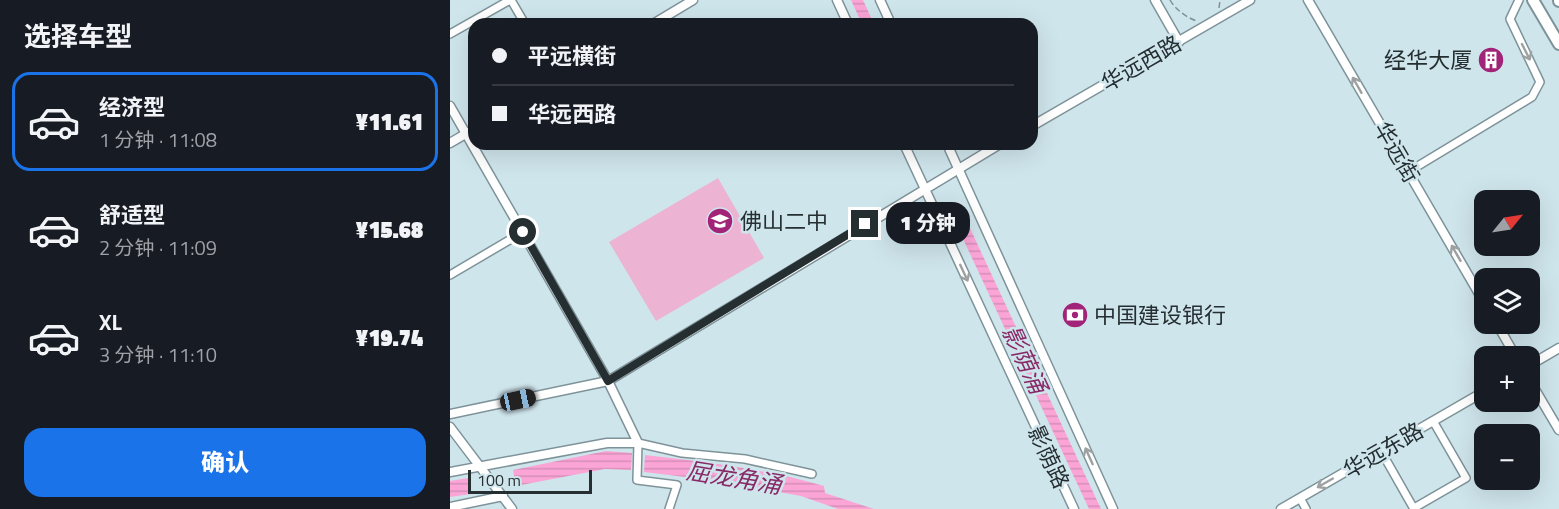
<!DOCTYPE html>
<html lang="zh">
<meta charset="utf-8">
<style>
:root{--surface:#171b24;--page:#242831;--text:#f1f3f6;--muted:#9ea1a6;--line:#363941;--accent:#1a73e8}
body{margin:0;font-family:"Titillium Web","Noto Sans SC",sans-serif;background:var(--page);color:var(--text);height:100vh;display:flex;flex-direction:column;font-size:22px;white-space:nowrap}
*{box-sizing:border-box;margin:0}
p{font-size:20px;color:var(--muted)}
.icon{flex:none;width:33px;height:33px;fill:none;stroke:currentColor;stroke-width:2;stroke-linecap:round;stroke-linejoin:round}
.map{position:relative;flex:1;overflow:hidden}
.details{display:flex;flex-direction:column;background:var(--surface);width:450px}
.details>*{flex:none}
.guide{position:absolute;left:18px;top:18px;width:570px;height:132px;border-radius:18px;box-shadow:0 6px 24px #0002;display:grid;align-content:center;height:132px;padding:0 24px;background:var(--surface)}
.needle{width:39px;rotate:60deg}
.controls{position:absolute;left:1024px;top:190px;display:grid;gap:12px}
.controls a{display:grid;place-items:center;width:66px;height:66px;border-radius:12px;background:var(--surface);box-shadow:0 6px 24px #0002;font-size:30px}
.scale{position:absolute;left:18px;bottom:15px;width:124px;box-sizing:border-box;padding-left:6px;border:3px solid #252e31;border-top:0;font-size:16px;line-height:21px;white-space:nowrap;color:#252e31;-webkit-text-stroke:4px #cfe5ec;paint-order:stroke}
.end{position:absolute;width:27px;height:27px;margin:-14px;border:8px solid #252e31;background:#fff;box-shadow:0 0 0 3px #fff}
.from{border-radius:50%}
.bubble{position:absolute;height:42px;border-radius:18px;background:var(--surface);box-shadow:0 6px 24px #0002;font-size:20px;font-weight:800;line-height:42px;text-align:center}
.car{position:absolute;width:18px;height:36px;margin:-18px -9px;border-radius:8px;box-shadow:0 0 4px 2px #0007;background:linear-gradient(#222 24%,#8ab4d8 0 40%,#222 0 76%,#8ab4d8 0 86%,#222 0)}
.guide b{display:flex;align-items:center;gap:21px;height:57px;font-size:22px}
.guide b+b{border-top:2px solid var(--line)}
.guide i{width:15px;height:15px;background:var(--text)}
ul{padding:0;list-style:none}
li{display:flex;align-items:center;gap:18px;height:99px;margin:0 12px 9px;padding:0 12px;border:3px solid transparent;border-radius:18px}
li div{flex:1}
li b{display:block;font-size:22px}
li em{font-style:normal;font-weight:800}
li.current{border-color:var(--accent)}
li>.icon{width:54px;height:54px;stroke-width:1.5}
h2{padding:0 24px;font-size:27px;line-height:72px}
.primary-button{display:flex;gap:12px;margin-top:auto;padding:12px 24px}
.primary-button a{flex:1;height:69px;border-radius:18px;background:var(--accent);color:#fff;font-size:24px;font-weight:800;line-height:69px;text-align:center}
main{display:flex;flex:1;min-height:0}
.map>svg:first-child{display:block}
</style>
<main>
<section class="details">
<h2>选择车型</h2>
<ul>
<li class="current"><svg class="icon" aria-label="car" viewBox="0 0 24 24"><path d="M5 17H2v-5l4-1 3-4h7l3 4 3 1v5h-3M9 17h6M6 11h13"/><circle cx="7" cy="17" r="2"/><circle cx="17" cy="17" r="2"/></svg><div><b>经济型</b><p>1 分钟 · 11:08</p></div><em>¥11.61</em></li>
<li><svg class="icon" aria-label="car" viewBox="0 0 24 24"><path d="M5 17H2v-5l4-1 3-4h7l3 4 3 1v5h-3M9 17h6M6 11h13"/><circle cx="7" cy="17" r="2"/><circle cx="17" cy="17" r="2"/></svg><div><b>舒适型</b><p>2 分钟 · 11:09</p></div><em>¥15.68</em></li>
<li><svg class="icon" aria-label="car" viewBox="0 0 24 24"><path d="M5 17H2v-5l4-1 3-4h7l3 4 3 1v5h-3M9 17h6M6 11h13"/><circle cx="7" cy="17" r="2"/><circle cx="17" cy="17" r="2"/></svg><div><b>XL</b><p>3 分钟 · 11:10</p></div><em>¥19.74</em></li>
</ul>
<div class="primary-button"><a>确认</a></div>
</section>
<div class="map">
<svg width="1109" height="509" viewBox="0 0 1109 509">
<defs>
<pattern id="water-rules" width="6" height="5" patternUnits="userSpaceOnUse" patternTransform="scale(1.5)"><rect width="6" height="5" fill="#faa5d6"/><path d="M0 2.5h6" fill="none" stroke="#d68eb8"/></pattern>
</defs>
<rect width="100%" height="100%" fill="#cfe5ec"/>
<path fill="#ecb3d2" d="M268,178L314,258L206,321L159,242Z"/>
<g fill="url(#water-rules)">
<path d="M401,0H413L424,24H412Z"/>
<path d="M505,209H511L651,509H639L501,213Z"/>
<path d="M156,451L182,453L181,470L155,469L66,486L63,470Z"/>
<path d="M195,455C256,462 316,469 374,486L375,493L424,509H388L351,496L268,481L194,472Z"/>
<path d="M18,478L21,494L0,497V481Z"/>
</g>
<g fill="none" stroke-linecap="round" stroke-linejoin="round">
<defs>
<g id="minor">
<path d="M61,0L75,24"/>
<path d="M0,34L60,0"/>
<path d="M958,172L1082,97L1090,82L1060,19L1069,0"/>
<path d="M0,275L73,232"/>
<path d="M931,451L964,509"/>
<path d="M850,498L856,509"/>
<path d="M964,508L1016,478L983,421"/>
<path d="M219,509L227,485L187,480L188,443L232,453L295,459L362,474"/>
</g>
<g id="tertiary">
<path d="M387,0L398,24"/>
<path d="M430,0L441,24"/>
<path d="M705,0L729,42"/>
<path d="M858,0L1035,304"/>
<path d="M203,24L243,0"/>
<path d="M0,106L158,381L188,443H157L0,472"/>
<path d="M582,126L800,0"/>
<path d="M0,143L24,129"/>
<path d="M454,144L624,509"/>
<path d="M497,144L663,509"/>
<path d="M1047,324L1066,357"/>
<path d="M1080,365L1109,348"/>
<path d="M1080,381L1109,430"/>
<path d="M0,414L158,381L550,144"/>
<path d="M0,427L62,509"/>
<path d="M0,507L53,496"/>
<path d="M831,509L1035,391"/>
</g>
<g id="primary">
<path d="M1083,0L1109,44"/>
<path d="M1109,0V1"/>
</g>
</defs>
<use href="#minor" stroke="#7e9399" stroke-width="10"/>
<use href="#tertiary" stroke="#7e9399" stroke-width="11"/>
<use href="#primary" stroke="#7e9399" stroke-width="14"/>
<g stroke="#819197" stroke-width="1.5" stroke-dasharray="6 3" stroke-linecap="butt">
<path d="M720,0C725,9 737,18 747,21"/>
<path d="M769,8L770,0"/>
</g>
<use href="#minor" stroke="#fff" stroke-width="7"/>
<use href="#tertiary" stroke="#fff" stroke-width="8"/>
<use href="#primary" stroke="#fff" stroke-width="10"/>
</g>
<defs><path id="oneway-shaft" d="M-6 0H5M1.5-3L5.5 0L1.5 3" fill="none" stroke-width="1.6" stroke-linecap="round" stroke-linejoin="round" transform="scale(1.5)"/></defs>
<g stroke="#9da1a2">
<use href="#oneway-shaft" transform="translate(1076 52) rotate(63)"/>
<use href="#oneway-shaft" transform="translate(907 85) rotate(-120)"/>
<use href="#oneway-shaft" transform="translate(1006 253) rotate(-120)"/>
<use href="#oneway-shaft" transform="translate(514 273) rotate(65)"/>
<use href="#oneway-shaft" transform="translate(639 456) rotate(-114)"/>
<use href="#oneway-shaft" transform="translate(875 483) rotate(150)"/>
</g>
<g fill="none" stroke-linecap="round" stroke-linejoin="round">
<path stroke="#252e31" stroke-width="8" d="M73,232L158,381L415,224"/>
</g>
<defs>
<symbol id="building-disc" viewBox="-11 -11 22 22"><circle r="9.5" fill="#a12478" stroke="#cfe5ec"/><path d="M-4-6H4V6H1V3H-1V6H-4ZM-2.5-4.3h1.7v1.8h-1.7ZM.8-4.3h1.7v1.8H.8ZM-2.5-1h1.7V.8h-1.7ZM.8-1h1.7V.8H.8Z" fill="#fff"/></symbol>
<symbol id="school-disc" viewBox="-11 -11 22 22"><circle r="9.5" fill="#a12478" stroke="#cfe5ec"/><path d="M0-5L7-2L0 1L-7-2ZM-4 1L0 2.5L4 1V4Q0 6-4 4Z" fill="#fff"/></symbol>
<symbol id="bank-disc" viewBox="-11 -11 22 22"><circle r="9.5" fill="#a12478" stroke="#cfe5ec"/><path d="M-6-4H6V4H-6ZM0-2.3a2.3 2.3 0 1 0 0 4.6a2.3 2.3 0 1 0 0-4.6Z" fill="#fff"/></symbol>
</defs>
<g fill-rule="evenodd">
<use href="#building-disc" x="1026" y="45" width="30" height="30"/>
<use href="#school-disc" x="255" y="206" width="30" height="30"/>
<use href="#bank-disc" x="610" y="300" width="30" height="30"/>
</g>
<g text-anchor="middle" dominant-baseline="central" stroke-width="5" stroke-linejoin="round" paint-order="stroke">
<g font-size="22" fill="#252e31" stroke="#cfe5ec" text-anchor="start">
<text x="1022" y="60" text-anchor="end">经华大厦</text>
<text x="290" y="221">佛山二中</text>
<text x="644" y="315">中国建设银行</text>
</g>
<g font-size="22" fill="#252e31" stroke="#cfe5ec">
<text transform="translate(691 63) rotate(-30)">华远西路</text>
<text transform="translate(947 152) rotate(60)">华远街</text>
<text transform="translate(933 450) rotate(-30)">华远东路</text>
<text transform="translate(599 457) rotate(65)">影荫路</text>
</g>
<g font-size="24" font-style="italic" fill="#892a68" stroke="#cfe5ec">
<text transform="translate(575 359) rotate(65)">影荫涌</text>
<text transform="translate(284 477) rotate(9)">屈龙角涌</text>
</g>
</g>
</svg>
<div class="controls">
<a><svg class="needle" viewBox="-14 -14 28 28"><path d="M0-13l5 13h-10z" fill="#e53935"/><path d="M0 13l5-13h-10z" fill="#9ea1a6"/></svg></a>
<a><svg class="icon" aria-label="layers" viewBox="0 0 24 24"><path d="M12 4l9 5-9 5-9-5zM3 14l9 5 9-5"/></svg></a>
<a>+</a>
<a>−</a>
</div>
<div class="scale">100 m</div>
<i class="end from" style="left:73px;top:232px"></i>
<i class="end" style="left:415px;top:224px"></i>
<div class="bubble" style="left:436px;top:202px;width:84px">1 分钟</div>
<i class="car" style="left:68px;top:400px;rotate:78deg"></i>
<div class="guide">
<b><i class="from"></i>平远横街</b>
<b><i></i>华远西路</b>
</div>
</div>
</main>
